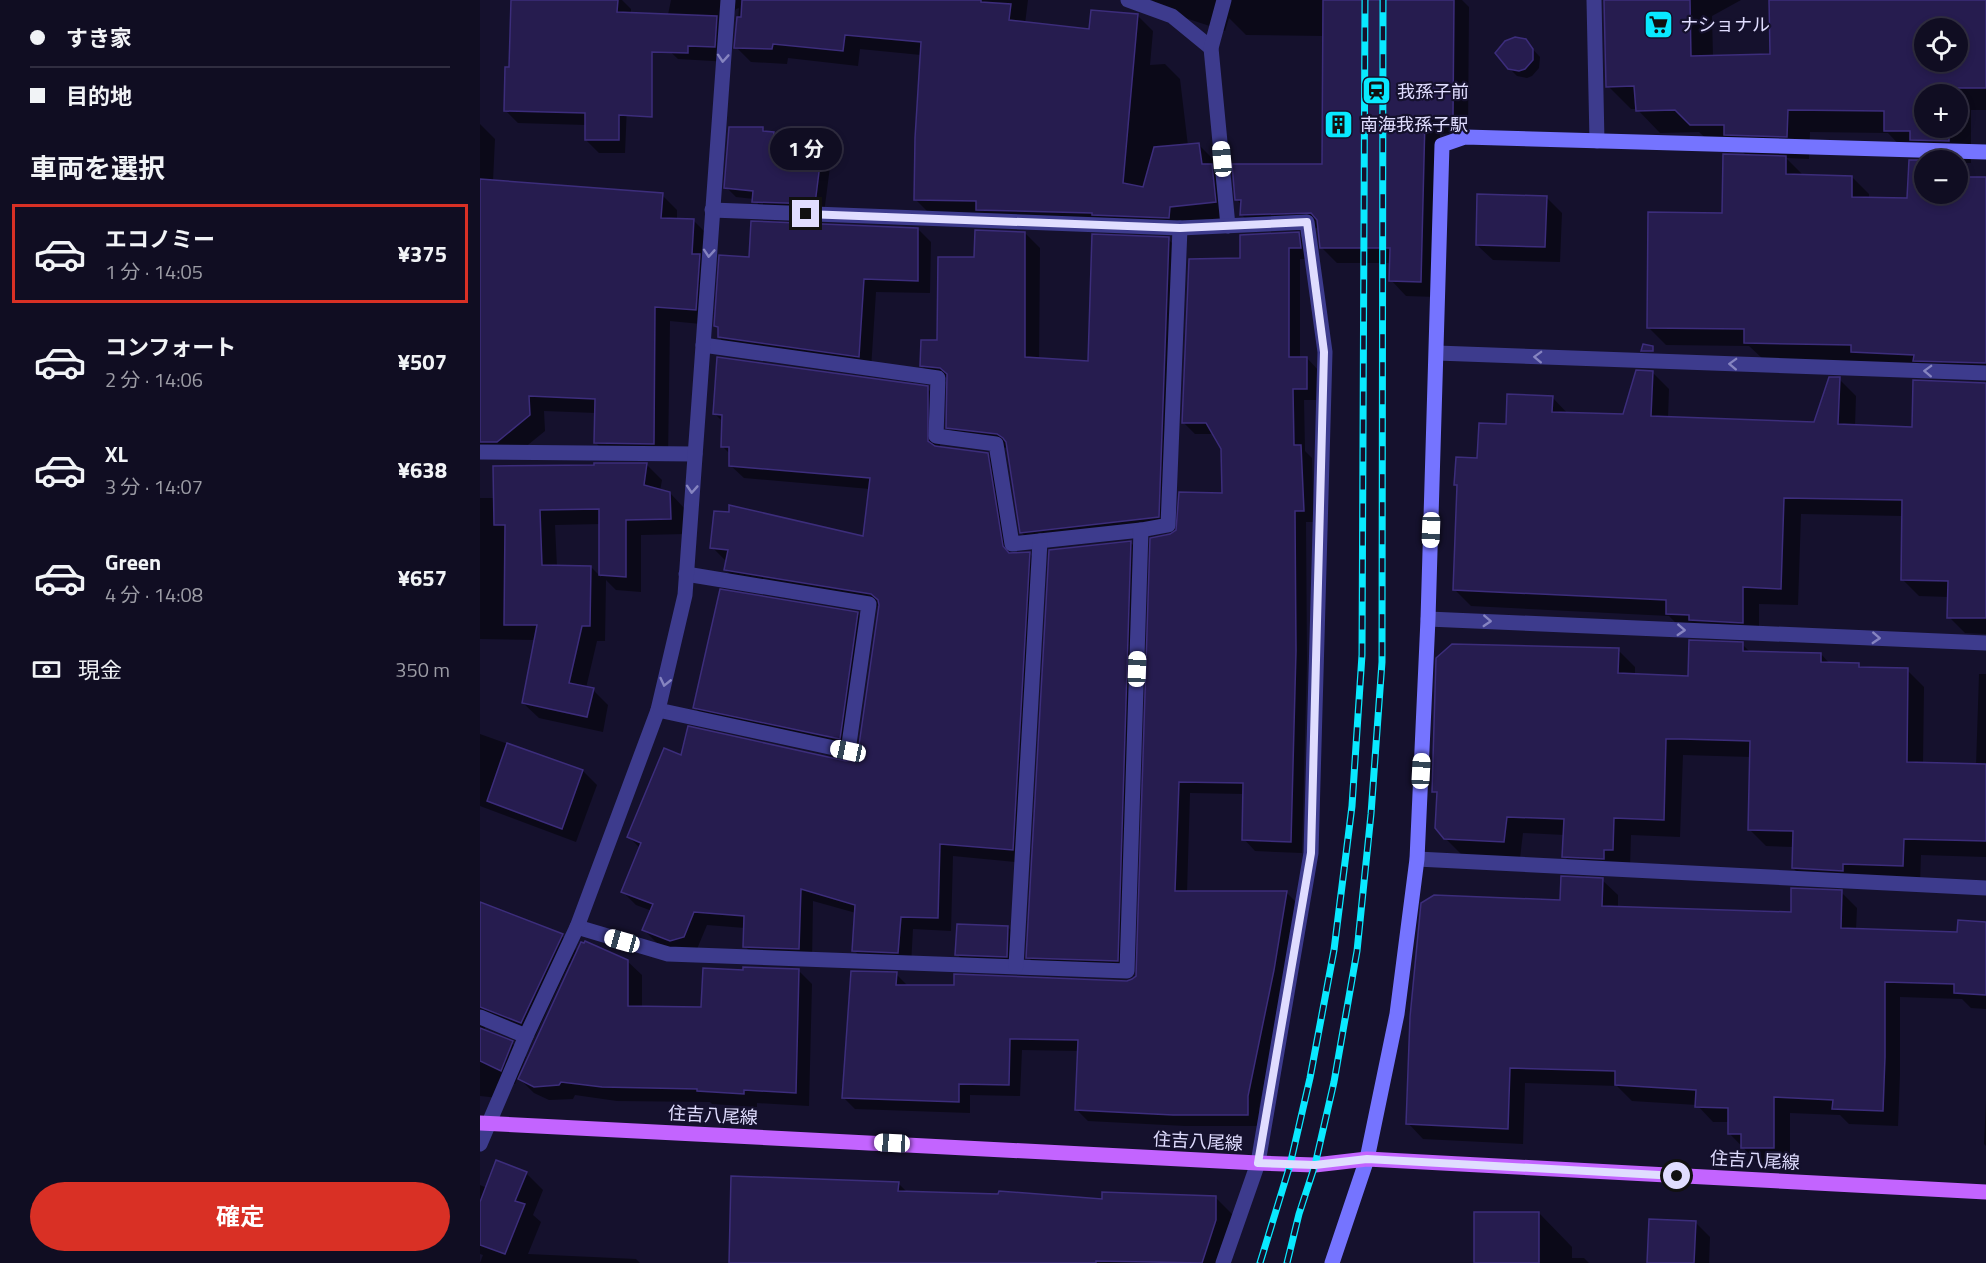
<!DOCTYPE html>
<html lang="ja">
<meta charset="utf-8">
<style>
:root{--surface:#100d22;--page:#19162a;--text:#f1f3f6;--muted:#9c9ca5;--line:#302d40;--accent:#d93025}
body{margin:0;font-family:"Titillium Web","Noto Sans JP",sans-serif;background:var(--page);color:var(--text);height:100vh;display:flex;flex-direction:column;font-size:22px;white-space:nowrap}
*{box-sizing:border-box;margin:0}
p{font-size:20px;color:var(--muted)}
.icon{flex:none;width:33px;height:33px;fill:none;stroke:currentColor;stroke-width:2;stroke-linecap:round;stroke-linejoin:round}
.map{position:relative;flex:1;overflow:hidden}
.side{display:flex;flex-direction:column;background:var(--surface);width:480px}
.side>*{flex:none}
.guide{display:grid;align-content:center;height:132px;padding:0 30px;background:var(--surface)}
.fabs{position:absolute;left:1434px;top:18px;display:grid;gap:12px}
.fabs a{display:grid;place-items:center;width:54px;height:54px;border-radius:50%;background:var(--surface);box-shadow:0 3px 9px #0003,0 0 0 2px var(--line);font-size:30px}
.end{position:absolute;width:27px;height:27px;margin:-14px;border:8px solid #e0ddff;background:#111;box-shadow:0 0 0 3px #111}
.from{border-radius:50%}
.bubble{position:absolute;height:42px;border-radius:21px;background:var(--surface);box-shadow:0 3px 9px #0003,0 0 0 2px var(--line);font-size:20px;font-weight:700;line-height:42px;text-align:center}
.car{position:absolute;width:18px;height:36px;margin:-18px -9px;border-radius:8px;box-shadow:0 0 4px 2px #0007;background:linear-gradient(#fff 24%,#345 0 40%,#fff 0 76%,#345 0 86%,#fff 0)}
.guide b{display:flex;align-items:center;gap:21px;height:57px;font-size:22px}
.guide b+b{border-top:2px solid var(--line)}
.guide i{width:15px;height:15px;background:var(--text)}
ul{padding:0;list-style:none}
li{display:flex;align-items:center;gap:18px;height:99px;margin:0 12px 9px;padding:0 18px;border:3px solid transparent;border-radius:0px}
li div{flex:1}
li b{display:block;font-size:22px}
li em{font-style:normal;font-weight:700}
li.selected{border-color:var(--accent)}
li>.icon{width:54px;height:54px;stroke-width:1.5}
h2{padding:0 30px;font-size:27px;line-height:72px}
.pay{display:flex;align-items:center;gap:15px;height:66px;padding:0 30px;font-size:22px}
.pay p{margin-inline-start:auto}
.button{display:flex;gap:12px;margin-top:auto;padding:12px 30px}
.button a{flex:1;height:69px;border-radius:36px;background:var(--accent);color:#fff;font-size:24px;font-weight:700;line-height:69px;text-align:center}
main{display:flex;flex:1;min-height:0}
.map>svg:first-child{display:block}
</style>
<main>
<section class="side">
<div class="guide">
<b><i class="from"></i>すき家</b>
<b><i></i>目的地</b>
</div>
<h2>車両を選択</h2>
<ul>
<li class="selected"><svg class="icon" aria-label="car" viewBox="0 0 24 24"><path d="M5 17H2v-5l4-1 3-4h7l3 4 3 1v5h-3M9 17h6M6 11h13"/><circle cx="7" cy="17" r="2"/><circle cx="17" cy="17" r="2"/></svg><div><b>エコノミー</b><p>1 分 · 14:05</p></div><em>¥375</em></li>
<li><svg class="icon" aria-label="car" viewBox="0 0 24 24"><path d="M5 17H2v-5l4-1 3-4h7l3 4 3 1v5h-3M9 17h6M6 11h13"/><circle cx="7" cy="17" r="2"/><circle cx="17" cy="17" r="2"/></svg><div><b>コンフォート</b><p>2 分 · 14:06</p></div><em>¥507</em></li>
<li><svg class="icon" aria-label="car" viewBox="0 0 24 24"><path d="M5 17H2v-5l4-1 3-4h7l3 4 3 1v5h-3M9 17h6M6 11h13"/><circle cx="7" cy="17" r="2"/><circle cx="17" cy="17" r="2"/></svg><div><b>XL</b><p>3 分 · 14:07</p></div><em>¥638</em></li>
<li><svg class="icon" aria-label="car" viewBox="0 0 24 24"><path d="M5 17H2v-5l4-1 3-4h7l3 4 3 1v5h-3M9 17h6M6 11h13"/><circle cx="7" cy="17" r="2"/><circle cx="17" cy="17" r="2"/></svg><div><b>Green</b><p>4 分 · 14:08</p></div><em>¥657</em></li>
</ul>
<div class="pay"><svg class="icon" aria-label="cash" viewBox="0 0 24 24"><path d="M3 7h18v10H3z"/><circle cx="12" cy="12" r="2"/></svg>現金<p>350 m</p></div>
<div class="button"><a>確定</a></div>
</section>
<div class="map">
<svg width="1506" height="1263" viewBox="0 0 1506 1263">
<rect width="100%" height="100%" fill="#15112d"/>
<g fill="#0007" fill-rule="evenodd">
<path d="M32,0H142L151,9L145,153H119L106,140V125L38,123L25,110L30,69Z"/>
<path d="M191,0H548L545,24L611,30L658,16L673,31L670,65L685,64L700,79L708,146L719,145L734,160L751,217L704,222L451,215L435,199L441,55L380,49L378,66L308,58L307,64L271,62L256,47L259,8L256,9L253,15L250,62L198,59L182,44Z"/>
<path d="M672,0H982L989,7L988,132L960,134L956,297L926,296L911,280V263H857L842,248L839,228L777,230L762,215V205L757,200L844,166V36L766,35L749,18L745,31L684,11Z"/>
<path d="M1126,0H1261L1232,16L1233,57L1292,56L1291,0H1506V110H1491V163H1478V160H1452L1445,154H1428L1408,133L1330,132L1329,159L1306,158L1323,175L1372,177L1389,194V199L1429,200L1430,161H1444V194H1478V171L1485,178L1506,179V379L1283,359L1269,346L1186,345L1168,327L1243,214L1267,156L1258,147H1235L1219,132L1180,133L1157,109H1151L1128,86ZM1444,28H1478V62H1444ZM1444,94H1478V128H1444Z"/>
<path d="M1045,41L1060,57L1059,68L1052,76L1047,78L1037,76L1029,68Z"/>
<path d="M0,124L15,139L13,181L182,195L197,210V220L214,221L229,236L231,325L190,321L188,459L131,458L116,443V413L64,411L65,431L33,457H0Z"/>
<path d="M282,128L288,133L293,134L303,144L302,152L340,157L350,167L344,213L284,211L274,199L256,197L246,187Z"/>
<path d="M1067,198L1082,213L1080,262L1013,260L997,245Z"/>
<path d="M438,229L451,242L450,293L396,292L391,369L252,350L239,337L240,330L236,326L271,259Z"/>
<path d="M545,233L560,248L559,360L610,363L688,239L703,254L693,531L557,548L542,533L528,448L483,442L468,427V382L456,380L441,365L458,342L495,259Z"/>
<path d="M818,234L830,245L832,259H820V358H827L838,370V400H824L825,451L832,458L834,522H826L827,663L822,853L775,851L764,839L765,794L710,793L707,893H807L818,904L805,982L779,1108V1126H705L608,1121L597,1110L599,1051L542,1050L540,1096L490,1095V1113L375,1109L363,1097L416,974L428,986L647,982L657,976L691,536L743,495L742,448L734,434H715L703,422L761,259Z"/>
<path d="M1172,372L1189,389L1188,418L1335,424L1359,379L1376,396L1375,426L1433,428L1506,384V634L1485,633L1468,616L1469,597L1439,596L1422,579L1423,516L1321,514L1318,605L1279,604V639L1204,631L1189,616L991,606L974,589L979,487L976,484L1028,425L1072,397L1088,414L1145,415Z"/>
<path d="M447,388L460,401V448L507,454L520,467L534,554L549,553L562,567L545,863L473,856L471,931L433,929L431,965L387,964L374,950L376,913L333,901L332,962L278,960L265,946V928L227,925L217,949L204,954L177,943L164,930L172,911L156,905L143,892L160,848L149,837L202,757L366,762L376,759L379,753L400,606L259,583L246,570L248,561L245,560L232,547L384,538L390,489L264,478L250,465V454L242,446L243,422L235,414Z"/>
<path d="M167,465L182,480L180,491L190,493L205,509L206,534L161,535V592L136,590L126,580L125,641H117L106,688L113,690L128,705L123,732L59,718L43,703L55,640L0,639V498H15ZM121,524V577L111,567H77L75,525Z"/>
<path d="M650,542L664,556L651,974L561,970L548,957Z"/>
<path d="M377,613L392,628L374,753L229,721L214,707Z"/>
<path d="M1262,644L1271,653L1341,654L1350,664L1379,665L1383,669L1427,670L1444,687L1443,764L1496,766L1499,674H1506V857L1441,855L1440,883L1330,885L1313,868L1314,847L1286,846L1269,829L1271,757L1203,755L1200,837L1151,835L1150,867L1101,873L1084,856L1085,835L1043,833L1040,858L982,855L965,838L958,795L954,791L1138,650L1155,667V675L1209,677Z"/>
<path d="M0,734L103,771L117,785L96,842L0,806Z"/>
<path d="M1122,880L1138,895V908L1312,914L1361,892L1377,908L1376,930L1478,934L1506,923V1009L1491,1008L1482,999L1420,997V1074L1418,1126L1369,1124L1360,1115L1310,1113V1163H1278L1249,1133V1122H1233L1217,1105L1152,1101L1137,1086L1045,1083L1043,1144L943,1139L928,1123L1082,901Z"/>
<path d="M0,905L82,936L98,952L147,961L162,975V1008L223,1009L318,970L332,984L329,1106L277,1103V1107L232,1104L230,1102L137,1101L95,1095L93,1099L69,1100L54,1093L40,1079L92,965L89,964L55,1036L18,1021L5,1027L4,1031L32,1043L46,1057L35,1084L26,1080L19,1098L0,1096Z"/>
<path d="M528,927L535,935L533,963L484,962L477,954Z"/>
<path d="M1506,1101V1146L1504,1144Z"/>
<path d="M46,1173L63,1190L53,1215L61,1222L48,1254L156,1259L160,1263H0L3,1255L0,1254V1185L7,1188Z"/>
<path d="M418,1183L428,1193L623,1201L735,1197L752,1214L744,1263H251Z"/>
<path d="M1059,1213L1092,1247V1258H1104L1109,1263H995Z"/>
<path d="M1215,1222L1230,1237L1229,1263H1169Z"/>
</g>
<g fill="#261c4f" stroke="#3c2d7b" stroke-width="1.5" fill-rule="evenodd">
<path d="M31,0H138L137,12L237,16L235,47L208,46V53L172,52V117L139,115V140H105V113L24,111L25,67H29Z"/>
<path d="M262,0H501V2L531,4L529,20L609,29L611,10L658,14L643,183L663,187L674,147L719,143L722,164H732L736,202L690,207L689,218L612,215V213L496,210V201L434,200L435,138L441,42L365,35L363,51L293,44L292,49L254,48L257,17H261Z"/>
<path d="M843,0H974L973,117L945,119L941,282L909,281L910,248H840L837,220L831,213L760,215L761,200H755L752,164H842Z"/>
<path d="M1124,0H1210L1211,56L1290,54L1289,0H1506V88H1469V94H1444V128H1469V141L1430,140V131H1404V111L1308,110L1307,137L1244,135V125H1210L1195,110L1156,111L1154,86L1126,87ZM1444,28H1478V62H1444Z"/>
<path d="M1035,37L1046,39L1053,49V60L1045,69L1039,71L1028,69L1015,53L1025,41Z"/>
<path d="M249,127H283V131L294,132L292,149L341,156L335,204L272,202L273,191L244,188Z"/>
<path d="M1243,154L1306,156V174L1372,176V197L1427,198L1429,160H1462H1444V194H1478V177H1506V363L1433,361L1434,355L1371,352V345L1264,343V329L1167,328L1168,212L1242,213Z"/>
<path d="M0,179L183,193L181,218L214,219L212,254H220L216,310L175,307L174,444L114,443L115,399L49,396L50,415L17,442H0Z"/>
<path d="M997,194L1067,196L1065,247L996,245Z"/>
<path d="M271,221L438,228V281L384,279L379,357L238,337V327L234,326L239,255L269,257Z"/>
<path d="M495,230L545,232V357L608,361L612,234L689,237L679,517L540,533L526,442L523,438L517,434L466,428L467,374L460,368L440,366L441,340H457L458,257H494Z"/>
<path d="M819,232L821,248H809V357H827V389H813L814,445H821L824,511H815L816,651L811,842L762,840L763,783L699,782L695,891H807L794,970L768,1096V1115H693L595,1110L598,1040L530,1039L529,1085L479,1084V1102L362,1098L371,971L417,972L416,985H474V974L647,981L652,979L656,976L670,538L690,534L696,530L699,492L742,493L741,449L726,423H702L709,259L760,258V235Z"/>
<path d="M1163,344L1173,346V351H1161Z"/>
<path d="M237,357L448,386V441L455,446L508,453L523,546L529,553L550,552L533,850L460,844L458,918L421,917L418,953L372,951L375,905L321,889L319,949L263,947L264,916L214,912L204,937L190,941L162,930L173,904L141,892L161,843L147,837L184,748L201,755L208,726L366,761L375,758L378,752L399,605L398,600L391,594L244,570L248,550L230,548L234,511L249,512V505L383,536L390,478L249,466V447H241L242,415L233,414Z"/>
<path d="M1156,370L1173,371L1171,416L1334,422L1349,377H1360L1358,424L1432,427L1433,380L1506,383V618H1467L1468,581L1421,580L1422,500L1304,498L1301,589L1263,587V623L1209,620V615L1186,614V600L973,590L977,485H974L976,457L997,458L999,423L1026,424L1027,394L1073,396L1072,412L1143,414Z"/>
<path d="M114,463H167L164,485L190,492L191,519L146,520V577L119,575V509L60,510L62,565L111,566L110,626H102L89,683L114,688L107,717L42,703L57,625H24L25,525H14L13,466L114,465Z"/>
<path d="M651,541L638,961L546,958L569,550Z"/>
<path d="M240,589L378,612L360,739L213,708Z"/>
<path d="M1209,640L1263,642V651L1341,653V662L1379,663V667L1428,668L1427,762L1506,764V841L1424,839L1423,866L1363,864V871L1312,868L1313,831L1268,830L1270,741L1202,739H1186L1184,820L1134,818L1133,850H1124V859L1082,857L1084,819L1027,817L1024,842L964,839L955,828L957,792H952L956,658L972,644L1139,648L1138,673L1208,676Z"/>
<path d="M27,743L103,770L82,829L7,801Z"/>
<path d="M1081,876L1123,878L1122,906L1311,912V888L1362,890L1361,928L1477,932L1478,920L1506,922V995L1474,993V984L1405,982V1057L1403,1111L1352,1109L1353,1100L1294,1097V1148H1261V1134H1248V1108L1215,1107L1216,1090L1135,1085V1071L1030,1068L1028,1129L926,1124L930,1017L941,903L954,895L1080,900Z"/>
<path d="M0,902L83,934L41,1023L0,1007Z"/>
<path d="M477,924L528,926L527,957L475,955Z"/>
<path d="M105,941L148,960V1006L221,1007L223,968L263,970V967L319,969L316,1093L264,1090V1094L217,1091V1089L122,1087L81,1082L79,1085L54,1087L38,1079L101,942L104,943Z"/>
<path d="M0,1028L33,1041L21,1071L0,1061Z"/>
<path d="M16,1160L47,1172L35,1201L45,1204L25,1254L0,1245V1202Z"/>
<path d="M251,1176L419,1182L418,1191L518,1194L519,1191L622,1199V1192L736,1196V1220L722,1263L616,1261V1263H249Z"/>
<rect x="994" y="1212" width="65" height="51"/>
<path d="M1169,1219L1216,1221L1214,1263H1167Z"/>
</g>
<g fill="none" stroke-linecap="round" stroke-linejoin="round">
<g stroke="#3d3b8d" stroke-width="15">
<path d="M648,0L692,16L731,48"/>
<path d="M744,0L731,48L748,226"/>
<path d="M1114,0L1117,141"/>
<path d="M232,210L700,228L827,222L845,352L831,853L778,1163L743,1263"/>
<path d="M223,345L458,378L456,436L516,444L532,544L661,530L688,525L700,228"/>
<path d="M957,353L1506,373"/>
<path d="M0,452L215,454"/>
<path d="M948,619L1506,643"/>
<path d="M178,710L368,751L389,604L206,574"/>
<path d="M937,859L1506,888"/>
<path d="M97,927L188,954L647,971L661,530"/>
<path d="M536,966L560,541"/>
<path d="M0,1017L46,1036"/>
<path d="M0,1144L46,1036L97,927L178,710L205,595L248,0"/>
</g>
<path stroke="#7574ff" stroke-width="15" d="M852,1263L887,1159L917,1014L937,859L948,619L962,145L985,137L1506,152"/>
<path stroke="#c364ff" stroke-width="15" d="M0,1123L778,1163L835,1165L887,1159L1506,1192"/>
<defs>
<g id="rail">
<path d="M780,1263L810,1165L830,1078L854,950L872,806L882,655L885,0"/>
<path d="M807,1263L819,1214L835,1165L854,1082L877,951L891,814L902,662L903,0"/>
</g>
</defs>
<use href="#rail" stroke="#09e9ff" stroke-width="7"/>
<use href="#rail" stroke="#15112d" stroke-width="4.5" stroke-dasharray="14" stroke-linecap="butt"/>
</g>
<defs><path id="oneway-chevron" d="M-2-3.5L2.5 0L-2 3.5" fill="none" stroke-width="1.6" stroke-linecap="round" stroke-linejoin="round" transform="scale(1.5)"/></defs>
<g stroke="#8684c0">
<use href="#oneway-chevron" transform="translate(243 58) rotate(94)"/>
<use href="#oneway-chevron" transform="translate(229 253) rotate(94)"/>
<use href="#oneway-chevron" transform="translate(1058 357) rotate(-178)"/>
<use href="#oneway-chevron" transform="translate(1253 364) rotate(-178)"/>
<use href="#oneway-chevron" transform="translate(1448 371) rotate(-178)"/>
<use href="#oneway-chevron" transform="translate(212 489) rotate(94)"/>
<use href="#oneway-chevron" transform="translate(1007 621) rotate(3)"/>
<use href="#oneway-chevron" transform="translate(1201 630) rotate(3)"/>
<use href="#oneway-chevron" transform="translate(1396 638) rotate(3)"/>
<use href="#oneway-chevron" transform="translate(185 682) rotate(103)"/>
</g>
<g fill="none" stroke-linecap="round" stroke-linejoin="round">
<path stroke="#e0ddff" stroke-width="8" d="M326,214L700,228L827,222L844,352L831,853L778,1163L835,1165L887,1159L1197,1176"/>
</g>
<defs>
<symbol id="supermarket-square" viewBox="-11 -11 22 22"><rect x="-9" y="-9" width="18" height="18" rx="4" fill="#09e9ff" stroke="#15112d"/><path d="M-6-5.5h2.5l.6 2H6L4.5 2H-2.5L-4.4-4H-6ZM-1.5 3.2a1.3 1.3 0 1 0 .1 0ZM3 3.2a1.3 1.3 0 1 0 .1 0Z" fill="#111"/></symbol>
<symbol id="station-square" viewBox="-11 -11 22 22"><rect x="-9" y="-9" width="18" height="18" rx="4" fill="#09e9ff" stroke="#15112d"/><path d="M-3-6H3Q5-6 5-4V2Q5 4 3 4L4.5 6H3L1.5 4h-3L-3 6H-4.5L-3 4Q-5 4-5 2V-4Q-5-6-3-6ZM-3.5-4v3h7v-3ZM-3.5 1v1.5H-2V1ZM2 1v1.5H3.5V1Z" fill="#111"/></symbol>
<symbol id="building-square" viewBox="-11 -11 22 22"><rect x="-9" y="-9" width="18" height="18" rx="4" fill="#09e9ff" stroke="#15112d"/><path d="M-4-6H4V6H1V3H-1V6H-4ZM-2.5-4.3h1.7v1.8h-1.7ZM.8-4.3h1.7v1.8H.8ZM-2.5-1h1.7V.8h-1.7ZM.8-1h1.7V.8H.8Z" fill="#111"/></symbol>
</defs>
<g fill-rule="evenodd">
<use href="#supermarket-square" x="1162" y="8" width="33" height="33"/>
<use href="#station-square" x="880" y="74" width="33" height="33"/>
<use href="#building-square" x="842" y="108" width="33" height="33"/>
</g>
<g text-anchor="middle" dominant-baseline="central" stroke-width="4.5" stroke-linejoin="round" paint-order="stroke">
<g font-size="18" fill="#e0ddff" stroke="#15112d" text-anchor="start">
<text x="1200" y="24">ナショナル</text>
<text x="917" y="91">我孫子前</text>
<text x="880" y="124">南海我孫子駅</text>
</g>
<g font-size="18" fill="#e0ddff" stroke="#15112d">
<text transform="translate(233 1115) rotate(3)">住吉八尾線</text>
<text transform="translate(718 1141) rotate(3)">住吉八尾線</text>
<text transform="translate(1275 1160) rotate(3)">住吉八尾線</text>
</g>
</g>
</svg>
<div class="fabs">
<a><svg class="icon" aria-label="locate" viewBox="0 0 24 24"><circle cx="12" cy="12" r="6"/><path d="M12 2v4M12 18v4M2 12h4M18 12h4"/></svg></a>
<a>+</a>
<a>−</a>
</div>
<i class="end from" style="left:1197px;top:1176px"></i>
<i class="end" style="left:326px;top:214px"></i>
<div class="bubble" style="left:290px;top:128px;width:72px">1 分</div>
<i class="car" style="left:742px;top:159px;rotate:355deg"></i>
<i class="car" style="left:951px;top:530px;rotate:182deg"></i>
<i class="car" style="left:657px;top:669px;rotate:2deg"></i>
<i class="car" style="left:368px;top:751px;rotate:282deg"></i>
<i class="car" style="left:941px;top:771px;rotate:3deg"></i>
<i class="car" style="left:142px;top:941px;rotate:286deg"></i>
<i class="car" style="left:412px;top:1143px;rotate:273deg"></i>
</div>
</main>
